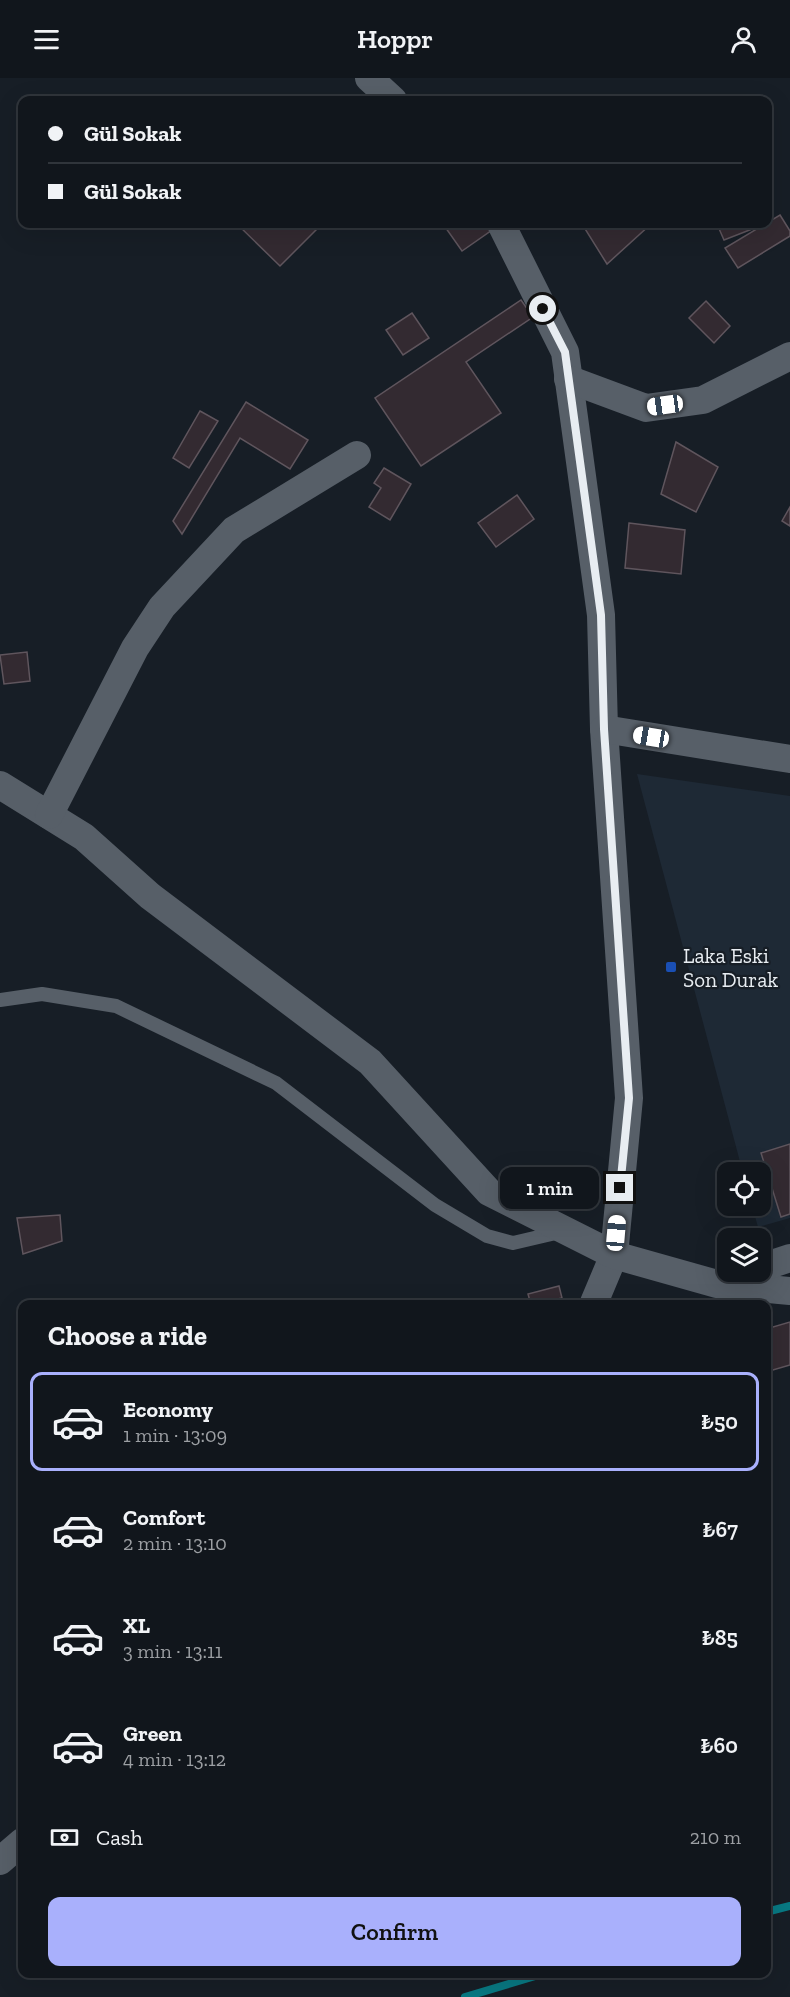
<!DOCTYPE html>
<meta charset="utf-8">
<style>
:root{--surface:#11161c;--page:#1e2329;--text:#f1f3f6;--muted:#9c9fa3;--line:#30353b;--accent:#a9b0fc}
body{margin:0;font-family:"Zilla Slab",serif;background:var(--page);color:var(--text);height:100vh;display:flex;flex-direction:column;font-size:22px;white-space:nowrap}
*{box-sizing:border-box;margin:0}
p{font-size:20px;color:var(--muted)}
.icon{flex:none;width:33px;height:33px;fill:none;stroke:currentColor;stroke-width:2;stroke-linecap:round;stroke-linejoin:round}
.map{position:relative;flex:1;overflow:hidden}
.side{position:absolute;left:18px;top:1222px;width:753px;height:678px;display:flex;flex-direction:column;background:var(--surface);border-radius:12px;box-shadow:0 6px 24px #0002,0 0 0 2px var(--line)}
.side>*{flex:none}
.hud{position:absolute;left:18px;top:18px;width:754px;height:132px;border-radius:12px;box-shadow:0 6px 24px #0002,0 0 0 2px var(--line);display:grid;align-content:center;height:132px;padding:0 30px;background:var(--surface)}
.controls{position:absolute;left:717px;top:1084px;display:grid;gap:12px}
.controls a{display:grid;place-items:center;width:54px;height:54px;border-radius:12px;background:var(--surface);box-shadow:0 6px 24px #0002,0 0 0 2px var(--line);font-size:30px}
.end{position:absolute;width:27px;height:27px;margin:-14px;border:8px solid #e8edf2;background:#111;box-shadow:0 0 0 3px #111}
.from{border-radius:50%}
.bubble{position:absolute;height:42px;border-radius:12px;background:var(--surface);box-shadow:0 6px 24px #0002,0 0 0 2px var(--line);font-size:20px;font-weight:600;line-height:42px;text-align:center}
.car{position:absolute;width:18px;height:36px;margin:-18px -9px;border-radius:8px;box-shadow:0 0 4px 2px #0007;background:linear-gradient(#fff 24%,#345 0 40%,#fff 0 76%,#345 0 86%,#fff 0)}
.hud b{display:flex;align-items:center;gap:21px;height:57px;font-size:22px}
.hud b+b{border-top:2px solid var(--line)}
.hud i{width:15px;height:15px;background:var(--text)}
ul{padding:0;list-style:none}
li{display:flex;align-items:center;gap:18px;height:99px;margin:0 12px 9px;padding:0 18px;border:3px solid transparent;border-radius:12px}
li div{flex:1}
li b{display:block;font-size:22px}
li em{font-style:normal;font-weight:600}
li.selected{border-color:var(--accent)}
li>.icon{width:54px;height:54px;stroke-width:1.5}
h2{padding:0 30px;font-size:27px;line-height:72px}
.pay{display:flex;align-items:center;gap:15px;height:66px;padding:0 30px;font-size:22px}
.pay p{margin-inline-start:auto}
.primary-button{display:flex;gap:12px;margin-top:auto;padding:12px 30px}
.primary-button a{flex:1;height:69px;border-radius:12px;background:var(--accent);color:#111;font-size:24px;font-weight:600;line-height:69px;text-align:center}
header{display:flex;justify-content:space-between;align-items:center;height:78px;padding:0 30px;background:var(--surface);font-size:27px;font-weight:600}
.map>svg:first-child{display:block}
</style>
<header><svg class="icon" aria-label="menu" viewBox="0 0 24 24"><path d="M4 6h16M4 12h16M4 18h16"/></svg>Hoppr<svg class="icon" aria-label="person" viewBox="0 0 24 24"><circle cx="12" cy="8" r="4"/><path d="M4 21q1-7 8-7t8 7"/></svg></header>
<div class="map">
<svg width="790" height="1919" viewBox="0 0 790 1919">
<rect width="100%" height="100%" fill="#171e26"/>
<path fill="#1e2935" d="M637,696L790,718V1140L758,1149L752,1128H760V1095H743Z"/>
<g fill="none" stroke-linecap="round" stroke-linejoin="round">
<g stroke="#087983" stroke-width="8">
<path d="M766,1834L790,1828"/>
<path d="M465,1919L542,1896"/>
</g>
</g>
<g fill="#332a31" stroke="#5f555d" stroke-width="1.5">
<path d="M780,137L790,153V158L738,190L725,170Z"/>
<path d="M237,146H322L280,188Z"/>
<path d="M443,146H487L492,152L462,173Z"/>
<path d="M582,146H651L607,186Z"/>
<path d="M717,146H765L724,162Z"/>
<path d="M521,222L533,239L466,284L501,335L421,388L375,320Z"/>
<path d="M706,223L730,248L714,265L689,240Z"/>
<path d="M412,235L429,260L403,277L386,252Z"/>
<path d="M246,324L308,362L290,391L240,360L182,456L173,443Z"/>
<path d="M200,333L218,343L189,390L173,380Z"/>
<path d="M676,364L718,389L696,434L661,416Z"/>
<path d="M384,390L411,406L390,442L369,429L381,410L374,405Z"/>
<path d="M517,417L534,441L496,469L478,445Z"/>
<path d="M790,429V448L782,443Z"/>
<path d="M629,445L685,452L681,496L625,490Z"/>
<path d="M27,574L30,603L4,606L0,577Z"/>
<path d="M790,1066V1136L781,1139L761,1075Z"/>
<path d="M60,1137L62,1163L23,1176L17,1140Z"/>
<path d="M559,1208L562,1220L531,1227L528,1216Z"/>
<path d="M790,1244V1287L766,1294V1251Z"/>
</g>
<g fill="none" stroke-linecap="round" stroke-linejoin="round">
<path stroke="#575f68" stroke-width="14" d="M0,922L42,916L116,928L276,1005L435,1127L487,1158L513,1165L560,1154"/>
<g stroke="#575f68" stroke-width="28">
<path d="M369,0L393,22"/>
<path d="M501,146L565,274L601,537L604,651L629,1020L614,1177L593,1227"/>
<path d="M568,301L646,330L703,322L790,278"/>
<path d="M604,651L790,681"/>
<path d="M0,707L84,759L150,818L370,984L489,1114L614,1177L717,1206L790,1213"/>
<path d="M49,737L135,570L162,529L234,452L357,377"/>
<path d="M760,1190L790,1180"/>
<path d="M0,1783L22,1764"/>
</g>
</g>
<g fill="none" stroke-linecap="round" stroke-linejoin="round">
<path stroke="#e8edf2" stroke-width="8" d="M543,231L565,274L601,537L604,651L629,1020L620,1110"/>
</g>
<rect fill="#1a4fb4" stroke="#171e26" stroke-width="2" x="665" y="883" width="12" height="12" rx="3"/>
<g text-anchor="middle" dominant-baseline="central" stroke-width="4.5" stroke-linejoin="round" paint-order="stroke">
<g font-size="21" fill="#e8edf2" stroke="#171e26" text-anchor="start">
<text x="683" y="877">Laka Eski<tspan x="683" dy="24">Son Durak</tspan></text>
</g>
</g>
</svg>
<div class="controls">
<a><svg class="icon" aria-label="locate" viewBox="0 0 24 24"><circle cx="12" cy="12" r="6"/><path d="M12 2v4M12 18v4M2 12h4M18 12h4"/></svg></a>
<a><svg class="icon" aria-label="layers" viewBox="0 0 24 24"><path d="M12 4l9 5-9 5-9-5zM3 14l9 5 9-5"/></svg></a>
</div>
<i class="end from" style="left:543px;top:231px"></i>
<i class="end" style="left:620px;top:1110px"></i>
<div class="bubble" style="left:500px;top:1089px;width:99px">1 min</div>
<i class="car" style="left:665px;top:327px;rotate:262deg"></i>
<i class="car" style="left:651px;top:659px;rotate:279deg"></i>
<i class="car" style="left:616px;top:1155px;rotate:5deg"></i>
<div class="hud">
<b><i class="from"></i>Gül Sokak</b>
<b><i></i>Gül Sokak</b>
</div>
<section class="side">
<h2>Choose a ride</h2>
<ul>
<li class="selected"><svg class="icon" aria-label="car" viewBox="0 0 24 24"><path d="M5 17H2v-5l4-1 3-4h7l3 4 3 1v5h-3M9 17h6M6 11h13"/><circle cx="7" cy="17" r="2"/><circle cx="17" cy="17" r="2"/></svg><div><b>Economy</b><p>1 min · 13:09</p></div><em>₺50</em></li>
<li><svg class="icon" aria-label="car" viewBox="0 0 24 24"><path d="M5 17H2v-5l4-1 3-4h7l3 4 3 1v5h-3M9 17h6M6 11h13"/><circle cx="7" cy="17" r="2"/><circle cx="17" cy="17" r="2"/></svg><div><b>Comfort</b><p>2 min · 13:10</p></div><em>₺67</em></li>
<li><svg class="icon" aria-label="car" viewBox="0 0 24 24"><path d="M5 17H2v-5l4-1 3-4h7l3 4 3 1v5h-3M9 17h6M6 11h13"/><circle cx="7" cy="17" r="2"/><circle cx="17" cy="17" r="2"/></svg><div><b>XL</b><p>3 min · 13:11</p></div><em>₺85</em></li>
<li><svg class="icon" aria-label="car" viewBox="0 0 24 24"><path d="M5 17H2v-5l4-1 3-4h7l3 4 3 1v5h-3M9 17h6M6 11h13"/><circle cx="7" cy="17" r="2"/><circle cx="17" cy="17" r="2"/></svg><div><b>Green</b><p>4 min · 13:12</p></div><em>₺60</em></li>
</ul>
<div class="pay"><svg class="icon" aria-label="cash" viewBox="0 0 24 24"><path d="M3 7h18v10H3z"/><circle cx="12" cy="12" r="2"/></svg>Cash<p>210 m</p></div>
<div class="primary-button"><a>Confirm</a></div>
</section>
</div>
